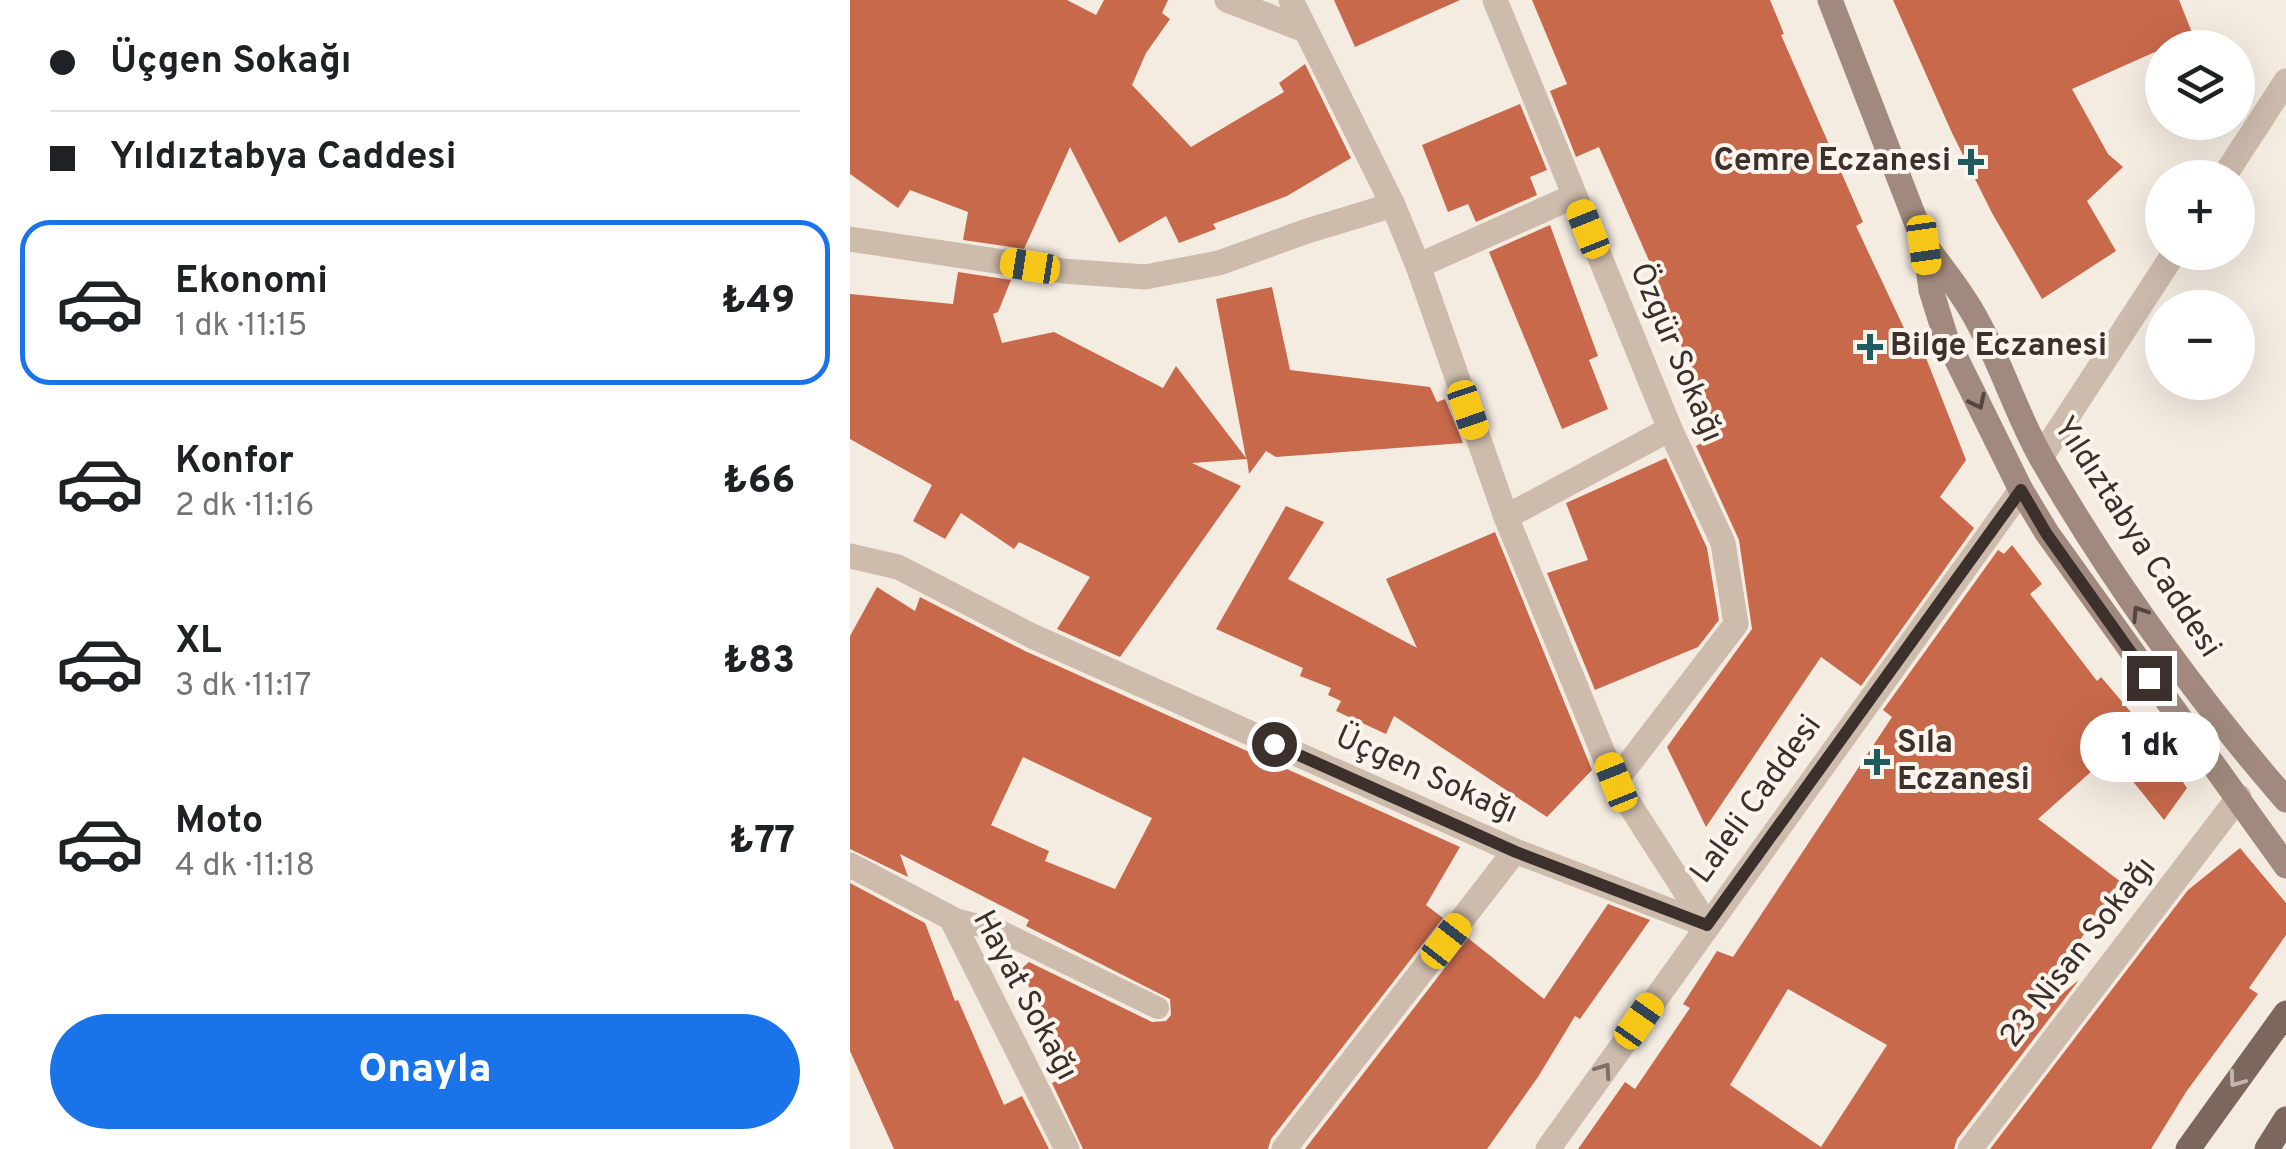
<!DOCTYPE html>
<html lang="tr">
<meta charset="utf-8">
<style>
:root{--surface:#fff;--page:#f2f2f2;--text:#202124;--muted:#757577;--line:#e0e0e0;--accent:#1a73e8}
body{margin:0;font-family:Overpass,sans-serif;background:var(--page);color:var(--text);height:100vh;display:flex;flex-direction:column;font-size:38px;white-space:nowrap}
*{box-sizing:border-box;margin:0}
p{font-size:32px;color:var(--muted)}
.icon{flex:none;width:55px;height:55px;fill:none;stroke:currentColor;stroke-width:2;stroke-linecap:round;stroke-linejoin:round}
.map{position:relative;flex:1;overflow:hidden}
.panel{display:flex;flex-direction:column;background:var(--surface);width:850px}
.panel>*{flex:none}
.banner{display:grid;align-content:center;height:220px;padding:0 50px;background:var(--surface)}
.fabs{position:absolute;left:1295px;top:30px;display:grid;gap:20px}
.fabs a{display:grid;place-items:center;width:110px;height:110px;border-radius:50%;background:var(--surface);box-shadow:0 10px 40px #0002;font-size:50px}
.end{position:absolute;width:45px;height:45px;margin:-22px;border:12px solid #3b302b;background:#fff;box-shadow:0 0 0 5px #fff}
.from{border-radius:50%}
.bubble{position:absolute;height:70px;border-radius:35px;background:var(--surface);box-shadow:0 10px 40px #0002;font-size:32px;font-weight:800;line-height:70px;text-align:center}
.car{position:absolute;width:30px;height:60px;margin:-30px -15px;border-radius:12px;box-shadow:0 0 8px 2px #0007;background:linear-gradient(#f5c518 24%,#345 0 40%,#f5c518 0 76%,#345 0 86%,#f5c518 0)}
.banner b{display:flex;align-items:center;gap:35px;height:95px;font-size:38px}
.banner b+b{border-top:2px solid var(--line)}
.banner i{width:25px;height:25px;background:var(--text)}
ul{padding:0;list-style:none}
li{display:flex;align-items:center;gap:30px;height:165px;margin:0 20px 15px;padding:0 30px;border:5px solid transparent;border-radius:30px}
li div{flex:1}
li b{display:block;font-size:38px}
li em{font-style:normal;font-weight:800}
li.current{border-color:var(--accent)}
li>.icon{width:90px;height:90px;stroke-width:1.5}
.action{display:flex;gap:20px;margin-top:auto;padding:20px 50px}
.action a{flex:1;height:115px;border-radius:60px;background:var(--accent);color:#fff;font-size:40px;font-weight:800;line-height:115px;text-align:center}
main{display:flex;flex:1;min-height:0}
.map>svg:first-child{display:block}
</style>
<main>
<section class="panel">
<div class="banner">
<b><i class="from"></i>Üçgen Sokağı</b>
<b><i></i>Yıldıztabya Caddesi</b>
</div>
<ul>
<li class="current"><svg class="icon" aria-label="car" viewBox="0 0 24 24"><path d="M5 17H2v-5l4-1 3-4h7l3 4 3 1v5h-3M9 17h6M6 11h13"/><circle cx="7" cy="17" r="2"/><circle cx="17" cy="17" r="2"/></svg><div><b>Ekonomi</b><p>1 dk · 11:15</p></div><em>₺49</em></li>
<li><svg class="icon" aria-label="car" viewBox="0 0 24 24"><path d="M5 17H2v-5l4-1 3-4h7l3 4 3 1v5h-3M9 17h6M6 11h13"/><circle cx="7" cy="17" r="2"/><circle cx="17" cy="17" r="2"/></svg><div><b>Konfor</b><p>2 dk · 11:16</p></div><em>₺66</em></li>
<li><svg class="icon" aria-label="car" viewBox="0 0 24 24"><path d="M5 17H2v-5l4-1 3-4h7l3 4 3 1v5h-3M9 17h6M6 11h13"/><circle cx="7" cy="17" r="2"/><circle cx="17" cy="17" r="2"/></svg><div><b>XL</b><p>3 dk · 11:17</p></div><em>₺83</em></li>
<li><svg class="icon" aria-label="car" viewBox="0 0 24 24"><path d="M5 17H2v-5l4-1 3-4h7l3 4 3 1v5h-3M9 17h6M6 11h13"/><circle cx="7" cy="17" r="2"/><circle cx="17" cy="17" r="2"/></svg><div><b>Moto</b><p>4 dk · 11:18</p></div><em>₺77</em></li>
</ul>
<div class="action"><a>Onayla</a></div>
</section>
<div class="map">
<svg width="1436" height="1149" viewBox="0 0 1436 1149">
<rect width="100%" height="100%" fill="#f4ebe1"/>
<g fill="#c8694b" fill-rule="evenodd">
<path d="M0,0H217L246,15L254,0H318L312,13L320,19L296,53L282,85L341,147L434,92L429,83L455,64L501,158L437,196L363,224L366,229L329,243L316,216L269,243L220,147L174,249L113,240L118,212L60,190L48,208L0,174Z"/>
<path d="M484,0H610L505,47Z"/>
<path d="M682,0H920L934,34L931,35L1013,222L1006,226L1061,343L1067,335L1116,460L1090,497L1124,528L1011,686L971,657L856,827L817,747L902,629L889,540L846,446L857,440L843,402L854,399L807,289L811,288L749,147L726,157L700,91L717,84Z"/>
<path d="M1043,0H1329L1343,35L1222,89L1258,154L1273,167L1237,201L1266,251L1192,299L1142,213L1102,133Z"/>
<path d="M670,104L697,170L680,177L687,195L626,222L618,204L598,212L572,145Z"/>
<path d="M700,225L748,356L739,360L758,409L712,429L639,252Z"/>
<path d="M108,272L161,280L148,312L143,314L152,343L204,332L313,388L326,366L396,458L366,299L422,287L440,370L580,387L587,402L595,399L613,443L426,457L416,451L399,474L397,459L342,463L391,486L270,657L207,629L240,577L169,542L164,549L111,513L95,539L63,521L82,485L0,439V294L103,304Z"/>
<path d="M816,458L857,548L869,620L848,647L745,690L697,573L738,560L716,503Z"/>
<path d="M436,506L474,522L438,579L567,648L536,579L645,532L742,770L697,817L544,716L536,734L486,711L491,701L478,695L481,688L450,676L453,668L366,629Z"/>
<path d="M1162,545L1192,584L1180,594L1247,681L1251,677L1291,724L1293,722L1337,788L1314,820L1261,754L1188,819L1271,882L1173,1020L1176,1023L1229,980L1107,1139L1104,1149H728L775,1082L785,1089L840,1008L833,1004L867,951L883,957L1042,717L1033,710L1148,550L1154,554ZM938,989L1037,1045L971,1147L880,1085Z"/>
<path d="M27,587L65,611L70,597L175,651L610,847L576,905L593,918L421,1139L418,1149H233L202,1083L220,1075L171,969L179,962L302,1022L316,1021L321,1015L320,999L176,926L179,920L50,854L58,877L0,849V636ZM173,757L302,818L265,889L195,861L199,851L141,825Z"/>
<path d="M1390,848L1436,903V935L1399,988L1408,994L1336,1092L1301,1149H1140L1338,890Z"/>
<path d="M0,883L75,923L105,1001L108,1000L154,1105L172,1096L199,1149H44L0,1051Z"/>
<path d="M758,904L800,920L730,1019L725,1016L688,1077L637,1149H455L618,938L694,999Z"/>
</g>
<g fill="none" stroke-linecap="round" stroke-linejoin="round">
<path stroke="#cdbbac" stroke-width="22" d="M101,918L150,931L308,1008"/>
<g stroke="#cdbbac" stroke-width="25">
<path d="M377,0L455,30"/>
<path d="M441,0L543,205L568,266L656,517L765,782L857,925"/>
<path d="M645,0L820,429L873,543L886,624L765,782"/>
<path d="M0,239L213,271L295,277L369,263L457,231L543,205"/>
<path d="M568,266L724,196"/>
<path d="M656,517L820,429"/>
<path d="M0,556L48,567L182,636L665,851L857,925"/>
<path d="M0,865L101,918L217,1149"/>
<path d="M434,1149L665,851"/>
<path d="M1120,1149L1389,797"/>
</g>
<g stroke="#cdbbac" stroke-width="25">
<path d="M1373,178L1436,81"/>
<path d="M1191,457L1325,252"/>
<path d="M698,1149L1171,490"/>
</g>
<g stroke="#a18a7d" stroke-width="25">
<path d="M980,0L1075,245L1081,290L1096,338L1171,490L1197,533L1436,866"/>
<path d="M1078,249C1096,273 1115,297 1129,324C1153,368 1168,418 1193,461C1263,582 1344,694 1436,800"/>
</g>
<g stroke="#7d675c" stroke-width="25">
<path d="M1338,1149L1436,1013"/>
<path d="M1417,1149L1436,1119"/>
</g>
</g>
<defs><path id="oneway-chevron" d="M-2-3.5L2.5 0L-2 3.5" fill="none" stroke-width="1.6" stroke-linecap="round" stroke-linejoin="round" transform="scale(2.5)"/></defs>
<g stroke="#544640">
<use href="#oneway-chevron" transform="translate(1128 402) rotate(64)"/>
<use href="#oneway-chevron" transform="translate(1289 613) rotate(-123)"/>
</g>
<use stroke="#7d6f65" href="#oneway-chevron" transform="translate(754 1070) rotate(-55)"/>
<use stroke="#c2b5ac" href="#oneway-chevron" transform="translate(1386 1080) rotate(126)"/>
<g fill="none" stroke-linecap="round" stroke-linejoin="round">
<path stroke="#3b302b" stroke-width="12" d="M424,744L666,852L857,925L1171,490L1196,533L1299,678"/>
</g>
<g fill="#1f5a5e" stroke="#fbf5ee" stroke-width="4">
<path d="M1116 147h10v10h10v10h-10v10h-10v-10h-10v-10h10z"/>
<path d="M1015 332h10v10h10v10h-10v10h-10v-10h-10v-10h10z"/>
<path d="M1022 747h10v10h10v10h-10v10h-10v-10h-10v-10h10z"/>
</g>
<g text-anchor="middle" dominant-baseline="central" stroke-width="8" stroke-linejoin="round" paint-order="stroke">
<g font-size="32" font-weight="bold" fill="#3b302b" stroke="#fbf5ee" text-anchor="start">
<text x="1101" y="162" text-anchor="end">Cemre Eczanesi</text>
<text x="1040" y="347">Bilge Eczanesi</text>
<text x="1047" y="744">Sıla<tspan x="1047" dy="37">Eczanesi</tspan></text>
</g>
<g font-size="32" fill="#3b302b" stroke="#fbf5ee">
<text transform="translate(825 353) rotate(67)">Özgür Sokağı</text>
<text transform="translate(1286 538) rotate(57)">Yıldıztabya Caddesi</text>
<text transform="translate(576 776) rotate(24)">Üçgen Sokağı</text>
<text transform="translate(907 800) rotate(-54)">Laleli Caddesi</text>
<text transform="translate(1229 953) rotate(-52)">23 Nisan Sokağı</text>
<text transform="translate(174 996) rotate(62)">Hayat Sokağı</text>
</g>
</g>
</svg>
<div class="fabs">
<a><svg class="icon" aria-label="layers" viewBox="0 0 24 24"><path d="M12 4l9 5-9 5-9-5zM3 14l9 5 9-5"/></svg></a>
<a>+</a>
<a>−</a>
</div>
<i class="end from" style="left:424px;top:744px"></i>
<i class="end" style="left:1299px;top:678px"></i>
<div class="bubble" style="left:1230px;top:712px;width:140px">1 dk</div>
<i class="car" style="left:738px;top:229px;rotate:338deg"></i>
<i class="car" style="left:1074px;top:245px;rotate:172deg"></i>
<i class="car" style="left:180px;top:266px;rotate:279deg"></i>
<i class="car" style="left:618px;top:410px;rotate:161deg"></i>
<i class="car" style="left:766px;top:782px;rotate:338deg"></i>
<i class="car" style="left:596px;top:941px;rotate:38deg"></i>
<i class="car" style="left:789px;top:1021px;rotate:35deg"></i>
</div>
</main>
